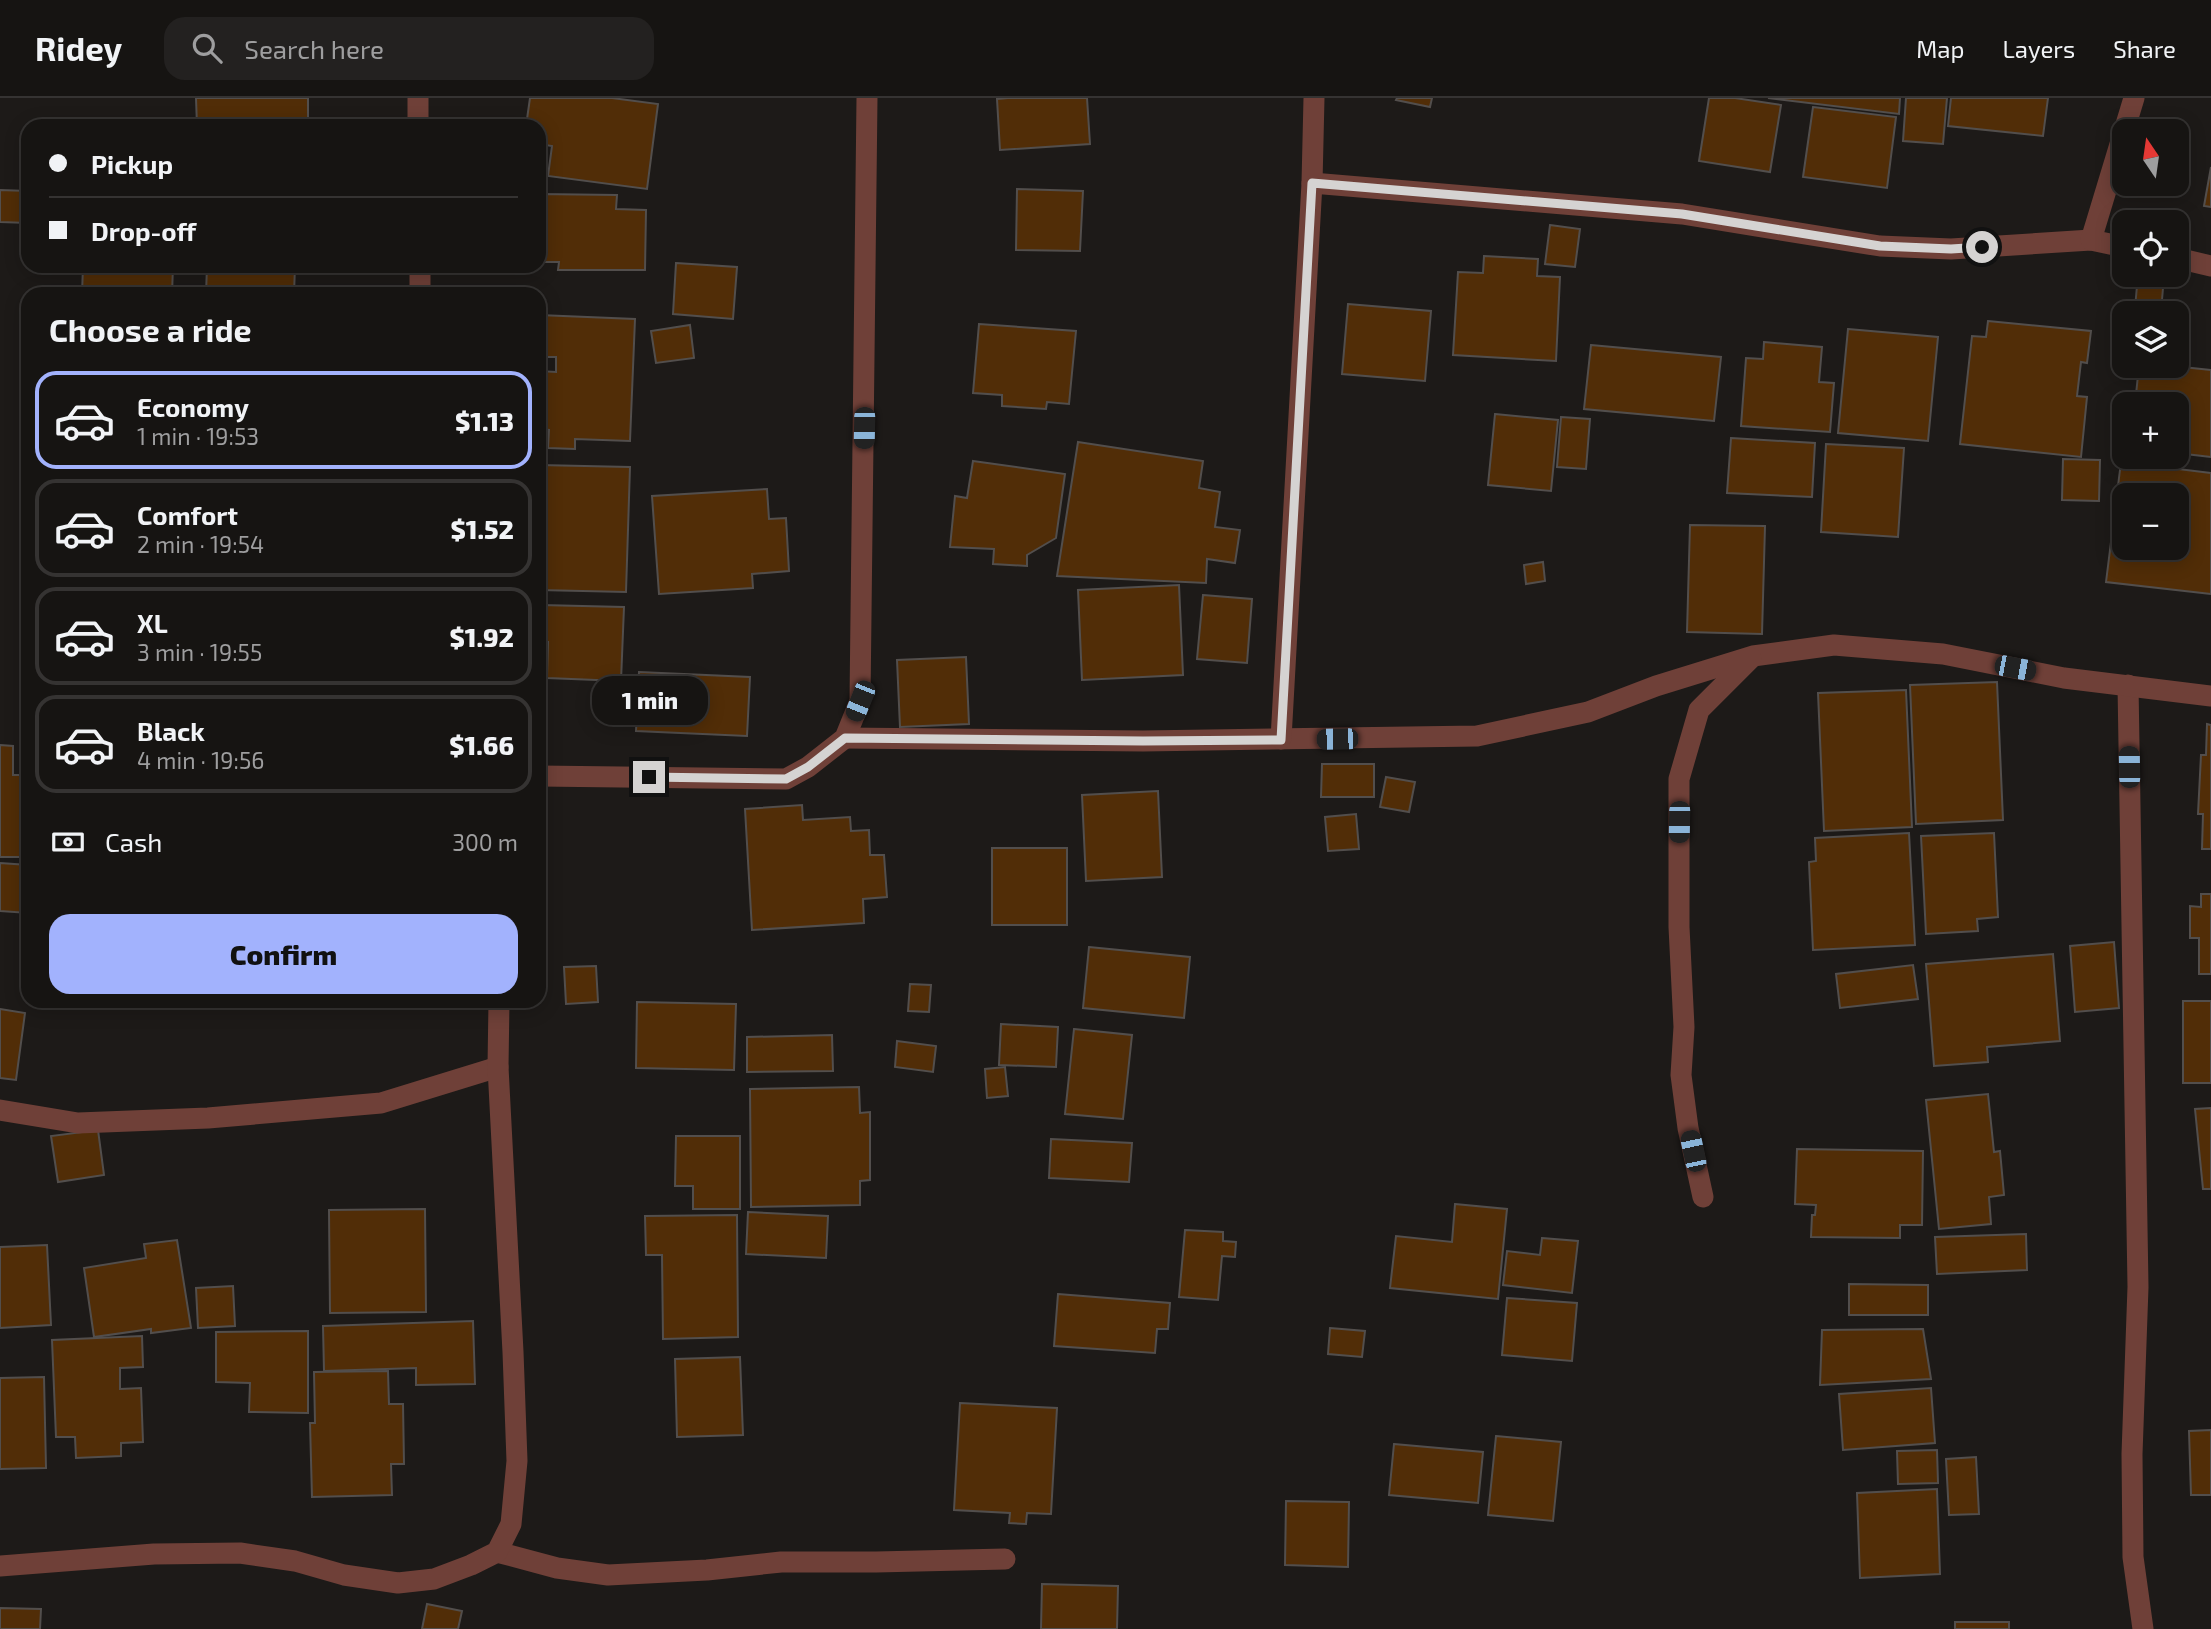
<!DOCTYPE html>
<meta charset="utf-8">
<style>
:root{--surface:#161412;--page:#232120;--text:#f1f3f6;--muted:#9e9e9f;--line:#353332;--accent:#a2b2fd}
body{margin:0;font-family:"Exo 2",sans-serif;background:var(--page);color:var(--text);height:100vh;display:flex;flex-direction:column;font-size:26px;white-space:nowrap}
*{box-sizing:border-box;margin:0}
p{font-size:23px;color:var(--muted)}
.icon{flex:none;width:38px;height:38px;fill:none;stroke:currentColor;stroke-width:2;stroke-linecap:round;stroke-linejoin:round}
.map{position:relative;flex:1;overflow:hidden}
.side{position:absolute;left:21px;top:189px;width:525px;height:721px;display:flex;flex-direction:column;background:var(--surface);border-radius:21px;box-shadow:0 4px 18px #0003,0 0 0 2px var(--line)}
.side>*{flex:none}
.hud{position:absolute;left:21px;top:21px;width:525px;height:154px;border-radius:21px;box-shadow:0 4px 18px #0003,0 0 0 2px var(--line);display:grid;align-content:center;height:154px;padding:0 28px;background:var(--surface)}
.needle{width:46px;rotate:347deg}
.controls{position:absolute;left:2112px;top:21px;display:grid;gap:14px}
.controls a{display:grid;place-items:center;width:77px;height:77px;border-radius:14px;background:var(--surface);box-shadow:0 4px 18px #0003,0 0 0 2px var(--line);font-size:35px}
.end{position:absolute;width:32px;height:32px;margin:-16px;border:9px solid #d5d3d2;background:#111;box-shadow:0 0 0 4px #111}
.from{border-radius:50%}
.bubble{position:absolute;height:49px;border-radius:21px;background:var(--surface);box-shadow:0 4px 18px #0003,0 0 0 2px var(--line);font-size:23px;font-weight:800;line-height:49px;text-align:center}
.car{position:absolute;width:21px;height:42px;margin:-21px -10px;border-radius:9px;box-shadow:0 0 5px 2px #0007;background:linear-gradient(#222 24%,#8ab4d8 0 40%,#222 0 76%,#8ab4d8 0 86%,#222 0)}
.hud b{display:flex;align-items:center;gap:24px;height:66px;font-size:26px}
.hud b+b{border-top:2px solid var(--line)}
.hud i{width:18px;height:18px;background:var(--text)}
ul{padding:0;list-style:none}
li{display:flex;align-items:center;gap:21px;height:98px;margin:0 14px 10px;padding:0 14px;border:4px solid var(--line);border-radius:21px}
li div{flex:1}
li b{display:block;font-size:26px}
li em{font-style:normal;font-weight:800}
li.selected{border-color:var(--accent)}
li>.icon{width:63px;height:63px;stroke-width:1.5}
h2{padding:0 28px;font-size:32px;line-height:84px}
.pay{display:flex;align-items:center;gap:18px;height:77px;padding:0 28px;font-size:26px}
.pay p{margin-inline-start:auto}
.cta{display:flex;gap:14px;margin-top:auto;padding:14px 28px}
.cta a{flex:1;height:80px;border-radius:21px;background:var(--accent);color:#111;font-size:28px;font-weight:800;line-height:80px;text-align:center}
header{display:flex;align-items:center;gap:42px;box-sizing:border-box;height:98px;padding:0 35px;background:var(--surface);border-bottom:2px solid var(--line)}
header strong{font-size:33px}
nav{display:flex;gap:38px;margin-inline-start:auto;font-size:24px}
.search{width:490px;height:63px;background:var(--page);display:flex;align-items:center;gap:18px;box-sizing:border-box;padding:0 24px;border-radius:21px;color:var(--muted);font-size:26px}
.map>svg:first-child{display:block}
</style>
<header>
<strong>Ridey</strong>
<div class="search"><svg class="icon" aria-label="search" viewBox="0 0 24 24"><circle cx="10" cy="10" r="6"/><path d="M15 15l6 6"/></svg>Search here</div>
<nav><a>Map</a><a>Layers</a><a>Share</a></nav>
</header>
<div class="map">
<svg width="2211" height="1531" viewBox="0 0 2211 1531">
<rect width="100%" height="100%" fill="#1d1a18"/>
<g fill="#512d07" stroke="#524e4c" stroke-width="2" fill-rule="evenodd">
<path d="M196,0H308V28H197Z"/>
<path d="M530,0H612L658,6L647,91L548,78L552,48L539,46V28H526Z"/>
<path d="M1008,0H1087L1090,46L1000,52L997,1Z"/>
<path d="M1397,0H1432L1430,9L1396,2Z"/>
<path d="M1709,0H1735L1781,7L1770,74L1699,63Z"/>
<path d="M1768,0H1900L1899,16Z"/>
<path d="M1906,0H1947L1943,46L1903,43Z"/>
<path d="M1951,0H2048L2043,38L1948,28Z"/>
<path d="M1813,9L1896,19L1887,90L1803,79Z"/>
<path d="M2211,69V109L2204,108Z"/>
<path d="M1017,91L1083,93L1080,153L1016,152Z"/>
<path d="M0,92L28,93V125L0,124Z"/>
<path d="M539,96L617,97L616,111L646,112L645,172H558L559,164H539Z"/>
<path d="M1550,127L1580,131L1575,169L1545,166Z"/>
<path d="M1484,158L1538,161L1537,178L1560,179L1556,263L1453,257L1458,174L1483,175Z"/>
<path d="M676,165L737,169L733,221L673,216Z"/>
<path d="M83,168H173L172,196H82Z"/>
<path d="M207,168H295L294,196H206Z"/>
<path d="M2138,177L2164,179L2161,213L2135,210Z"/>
<path d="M1348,206L1431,213L1425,283L1342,276Z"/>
<path d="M539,217L635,221L630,343L575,341V351L548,350L549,332L539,331V273L556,274V259H539Z"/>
<path d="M1988,223L2091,233L2087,265L2081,264L2077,298L2087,299L2081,359L1960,346L1972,238L1986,239Z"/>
<path d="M979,226L1076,233L1069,306L1047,304L1046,311L1002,308V297L973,295Z"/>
<path d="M690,227L694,260L656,265L651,233Z"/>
<path d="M1848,231L1938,239L1928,343L1838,335Z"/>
<path d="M1764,244L1822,249L1819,284L1834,285L1830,334L1741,328L1746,260L1763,261Z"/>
<path d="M1591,247L1721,259L1714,323L1584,311Z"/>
<path d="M2139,268H2173L2211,272V359L2177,355V306H2135Z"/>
<path d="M1495,316L1558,322L1551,393L1488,387Z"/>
<path d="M1561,319L1590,321L1586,371L1557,369Z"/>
<path d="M1731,340L1815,345L1812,399L1727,395Z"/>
<path d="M1078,344L1203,363L1199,390L1220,394L1215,429L1240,432L1235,465L1207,461L1206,485L1057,478Z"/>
<path d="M1826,346L1904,350L1898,439L1821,434Z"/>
<path d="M2063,361L2100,362L2099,403L2062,402Z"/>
<path d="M973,363L1065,376L1056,440L1027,457V468L993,466L994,451L950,449L955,398L967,400Z"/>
<path d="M2121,364L2211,375V496L2106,484ZM2124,397H2177V450H2124Z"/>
<path d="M539,367L630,369L626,494L539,492Z"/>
<path d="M767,391L769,421L786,420L789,473L752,476L753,490L659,496L652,398Z"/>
<path d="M1690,427L1765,428L1762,536L1687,534Z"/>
<path d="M1543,464L1545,483L1526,486L1524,467Z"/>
<path d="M1179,487L1183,577L1082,582L1078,492Z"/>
<path d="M1203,497L1252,501L1247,565L1197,561Z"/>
<path d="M541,507L624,509L621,583L547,580L548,544H540Z"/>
<path d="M966,559L969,626L900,629L897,562Z"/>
<path d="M639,574L750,579L747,638L636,633Z"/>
<path d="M1997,584L2003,722L1916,726L1910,587Z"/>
<path d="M1906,592L1912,729L1824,733L1818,595Z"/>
<path d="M2207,626L2211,627V751H2202L2203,716H2198L2201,657H2206Z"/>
<path d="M0,647L13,648V677H28V759H0Z"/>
<path d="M1322,666H1374V699H1321Z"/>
<path d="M1386,679L1415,684L1409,714L1380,709Z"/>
<path d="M1158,693L1162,779L1086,783L1082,697Z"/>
<path d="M802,707L803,722L850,719L851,733L869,732L870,757H884L887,799L863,801L864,825L752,832L745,711Z"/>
<path d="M1356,716L1359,751L1328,753L1325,719Z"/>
<path d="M1909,735L1915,847L1813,852L1809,764L1816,763L1815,740Z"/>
<path d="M1994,735L1998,819L1977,821L1978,833L1926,836L1921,738Z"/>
<rect x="992" y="750" width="75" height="77"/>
<path d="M0,765L28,767V815L0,813Z"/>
<path d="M2201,796H2211V876H2199V840H2190V808L2201,809Z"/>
<path d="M2114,844L2119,910L2075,914L2070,848Z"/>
<path d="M1089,849L1190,859L1184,920L1083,910Z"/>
<path d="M2053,856L2060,943L1987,949L1988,964L1934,968L1926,866Z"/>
<path d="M1913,867L1918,901L1840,910L1836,876Z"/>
<path d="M596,868L598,904L566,906L564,869Z"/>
<path d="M910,886L931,887L929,914L908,913Z"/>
<rect x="2183" y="903" width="28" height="82"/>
<path d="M637,904L736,906L734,972L636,970Z"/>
<path d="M0,911L25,915L16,982L0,980Z"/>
<path d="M1001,926L1058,929L1056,969L999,967Z"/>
<path d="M1074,931L1132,937L1123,1021L1065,1016Z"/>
<path d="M832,937L833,973L747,974V939Z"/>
<path d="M897,943L936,948L933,974L895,969Z"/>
<path d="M1005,969L1008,998L987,1000L985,971Z"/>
<path d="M859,989L860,1015L870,1014V1082L860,1083V1107L751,1109L750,991Z"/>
<path d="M1988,996L1994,1054L2000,1053L2004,1097L1989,1099L1991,1126L1939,1131L1926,1002Z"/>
<path d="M2211,1010V1091H2203L2195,1011Z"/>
<path d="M98,1032L104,1077L58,1084L51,1038Z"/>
<path d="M676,1038H740V1111H693V1088H675Z"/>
<path d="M1051,1041L1132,1045L1129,1084L1049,1080Z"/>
<path d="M1797,1051L1923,1053L1922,1127H1900V1140L1811,1139L1812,1117H1815L1816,1107L1795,1106Z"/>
<path d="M1455,1106L1507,1111L1498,1201L1390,1190L1396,1138L1452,1144Z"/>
<path d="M425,1111L426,1214L330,1215L329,1112Z"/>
<path d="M748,1114L828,1118L826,1160L746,1156Z"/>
<path d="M737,1117L738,1239L663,1241L662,1157H646L645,1118Z"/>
<path d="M1185,1132L1223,1134V1143L1236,1144L1235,1159L1222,1158L1218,1202L1179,1199Z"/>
<path d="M2026,1136L2027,1172L1937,1176L1935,1139Z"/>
<path d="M1542,1140L1578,1143L1572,1195L1503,1187L1507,1153L1540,1157Z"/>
<path d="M177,1142L191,1230L151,1235V1231L94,1239L84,1170L146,1160L144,1146Z"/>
<path d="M47,1147L51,1227L0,1230V1149Z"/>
<path d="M1849,1186L1928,1187V1217H1849Z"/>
<path d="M233,1188L235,1228L198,1230L196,1190Z"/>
<path d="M1058,1196L1170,1205L1168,1231H1157L1155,1255L1054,1248Z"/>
<path d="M1507,1200L1577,1205L1572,1263L1502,1257Z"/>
<path d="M473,1223L475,1286L416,1287V1270L324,1273L323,1228Z"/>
<path d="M1330,1230L1365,1233L1362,1259L1328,1256Z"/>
<path d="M1923,1231L1931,1281L1820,1287L1822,1232Z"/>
<path d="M308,1233V1315L249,1314L250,1285L216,1284V1234Z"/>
<path d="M142,1238L143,1269L120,1270V1291L141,1290L143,1344L121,1345V1358L76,1360L75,1339H56L52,1242Z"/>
<path d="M740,1259L743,1337L677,1339L675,1261Z"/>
<path d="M388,1273L389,1306H403L404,1366H391L392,1397L312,1399L310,1325H315L314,1274Z"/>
<path d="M44,1279L46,1370L0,1371V1280Z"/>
<path d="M1931,1290L1935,1345L1843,1352L1839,1296Z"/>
<path d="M960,1305L1057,1310L1051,1416L1027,1415L1026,1426L1009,1425L1010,1415L954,1412Z"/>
<path d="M2211,1332V1397H2191L2189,1333Z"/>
<path d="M1496,1338L1561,1344L1553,1423L1488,1417Z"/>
<path d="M1394,1346L1483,1354L1478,1405L1389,1397Z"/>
<path d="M1937,1352L1938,1385L1898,1386L1897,1353Z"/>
<path d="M1976,1359L1979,1416L1949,1417L1946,1361Z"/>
<path d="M1937,1391L1940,1476L1860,1480L1857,1395Z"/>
<path d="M1286,1403L1349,1404L1348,1469L1285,1467Z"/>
<path d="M1042,1486L1118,1488L1117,1531H1041Z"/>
<path d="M427,1506L462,1513L458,1531H422Z"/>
<path d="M0,1510L41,1511L40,1531H0Z"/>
<rect x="1955" y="1524" width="54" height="7"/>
</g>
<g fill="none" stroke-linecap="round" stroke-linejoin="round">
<g stroke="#6f4038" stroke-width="21">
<path d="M418,0V28"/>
<path d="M1312,85L1682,116L1880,148L1951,151L2091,142L2124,149"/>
<path d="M2091,142L2134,0"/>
<path d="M2177,160L2211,168"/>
<path d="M420,196V168"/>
<path d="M2128,587L2138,1189L2132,1356L2133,1459L2143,1531"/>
<path d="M845,640L1143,643L1477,638L1588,614L1656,588L1753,558L1834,547L1943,556L2064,580L2211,598"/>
<path d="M1281,641L1312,85L1314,0"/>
<path d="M539,678L786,681L808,669L845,640L860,603L867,0"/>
<path d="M0,1012L78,1025L208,1020L381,1005L498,969"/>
<path d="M1703,1099L1688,1030L1681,977L1684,929L1679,829V681L1699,612L1751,560"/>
<path d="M497,1454L557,1470L608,1477L707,1472L781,1464H876L1005,1461"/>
<path d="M0,1468L154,1456L240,1455L295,1463L344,1477L398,1485L434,1481L471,1467L497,1454L511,1426L517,1363L513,1254L498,969L499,903"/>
</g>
</g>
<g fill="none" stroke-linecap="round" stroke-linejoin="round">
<path stroke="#d5d3d2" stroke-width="9" d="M649,679L786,681L808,669L845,640L1143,643L1281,642L1312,85L1682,116L1880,148L1951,151L1982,149"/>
</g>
</svg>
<div class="controls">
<a><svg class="needle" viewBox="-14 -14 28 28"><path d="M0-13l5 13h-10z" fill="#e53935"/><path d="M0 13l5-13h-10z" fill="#9e9e9f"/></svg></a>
<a><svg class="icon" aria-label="locate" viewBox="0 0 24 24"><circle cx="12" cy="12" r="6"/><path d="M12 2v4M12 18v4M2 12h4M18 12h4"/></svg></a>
<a><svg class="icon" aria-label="layers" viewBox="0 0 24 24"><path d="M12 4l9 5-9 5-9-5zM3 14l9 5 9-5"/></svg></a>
<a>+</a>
<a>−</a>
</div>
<i class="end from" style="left:1982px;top:149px"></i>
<i class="end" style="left:649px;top:679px"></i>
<div class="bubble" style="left:592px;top:578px;width:116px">1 min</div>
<i class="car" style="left:864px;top:330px;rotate:181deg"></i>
<i class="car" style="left:2015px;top:570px;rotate:101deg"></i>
<i class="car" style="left:860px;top:603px;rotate:202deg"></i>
<i class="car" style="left:1337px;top:641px;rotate:269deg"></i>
<i class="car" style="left:2129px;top:669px;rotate:359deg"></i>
<i class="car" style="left:1679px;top:724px;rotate:181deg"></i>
<i class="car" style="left:1693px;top:1053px;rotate:348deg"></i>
<div class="hud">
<b><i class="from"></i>Pickup</b>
<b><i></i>Drop-off</b>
</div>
<section class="side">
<h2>Choose a ride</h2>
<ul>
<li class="selected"><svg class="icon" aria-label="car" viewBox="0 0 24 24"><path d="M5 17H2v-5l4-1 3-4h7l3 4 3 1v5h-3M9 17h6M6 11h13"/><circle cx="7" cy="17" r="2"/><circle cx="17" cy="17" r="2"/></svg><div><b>Economy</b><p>1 min · 19:53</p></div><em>$1.13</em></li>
<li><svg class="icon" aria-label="car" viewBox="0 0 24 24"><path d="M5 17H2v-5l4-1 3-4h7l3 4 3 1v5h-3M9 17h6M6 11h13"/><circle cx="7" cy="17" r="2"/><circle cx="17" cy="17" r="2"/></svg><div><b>Comfort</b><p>2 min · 19:54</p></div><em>$1.52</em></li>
<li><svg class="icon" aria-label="car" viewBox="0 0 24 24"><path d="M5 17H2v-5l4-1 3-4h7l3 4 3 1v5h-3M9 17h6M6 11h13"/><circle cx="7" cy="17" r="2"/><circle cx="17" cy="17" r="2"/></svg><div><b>XL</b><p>3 min · 19:55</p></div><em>$1.92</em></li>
<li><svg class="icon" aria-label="car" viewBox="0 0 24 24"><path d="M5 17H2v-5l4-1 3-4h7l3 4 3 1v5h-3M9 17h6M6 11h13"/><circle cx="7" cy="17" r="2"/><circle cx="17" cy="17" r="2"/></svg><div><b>Black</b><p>4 min · 19:56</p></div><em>$1.66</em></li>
</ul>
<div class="pay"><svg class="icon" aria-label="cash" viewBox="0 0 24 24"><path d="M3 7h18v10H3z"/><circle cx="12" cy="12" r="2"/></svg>Cash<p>300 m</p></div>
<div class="cta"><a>Confirm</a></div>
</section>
</div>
